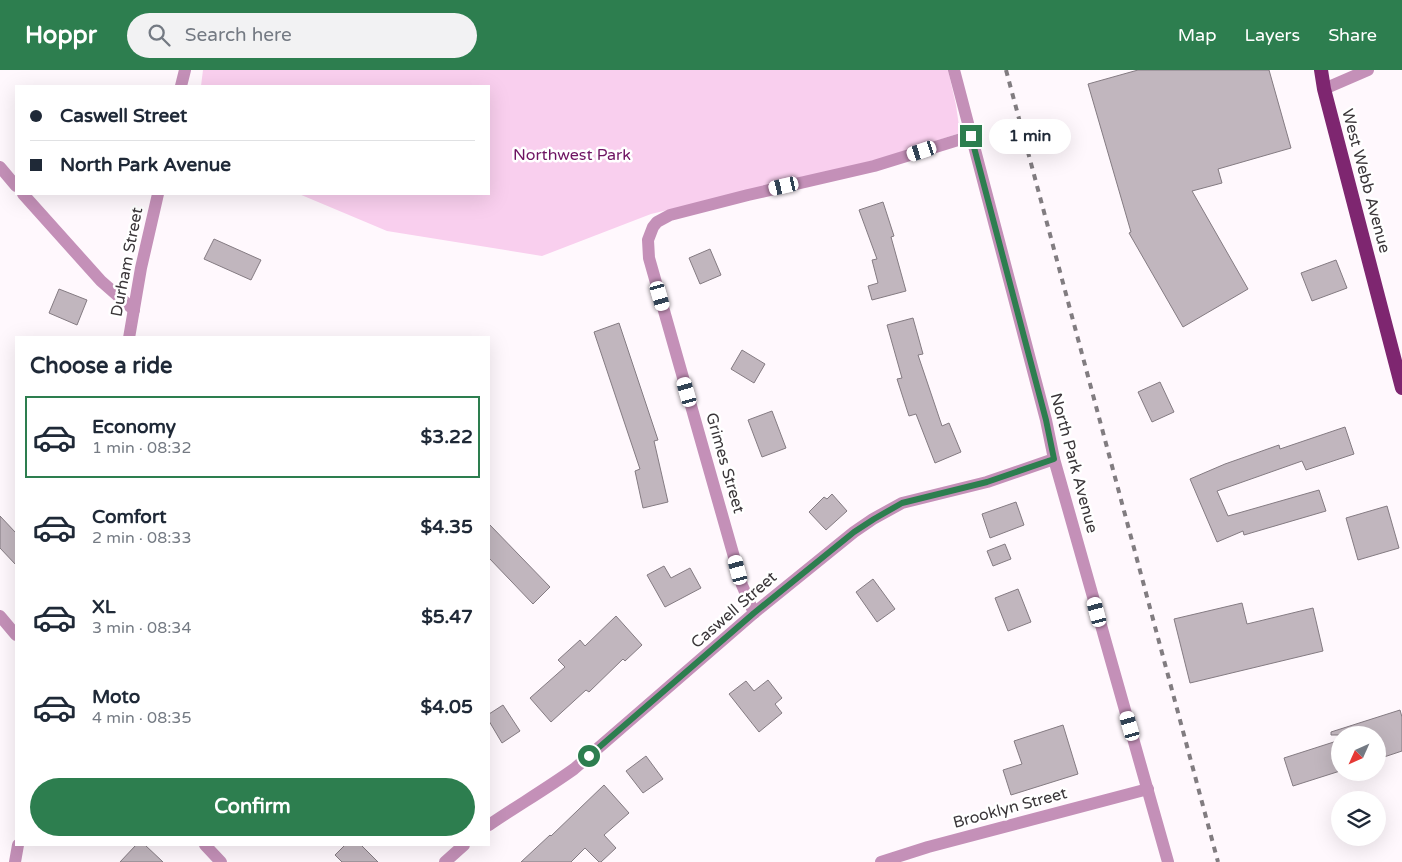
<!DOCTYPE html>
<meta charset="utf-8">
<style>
:root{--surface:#fff;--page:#f2f2f3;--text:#1f2937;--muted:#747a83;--line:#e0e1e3;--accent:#2d7e4f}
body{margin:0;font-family:"Varela Round",sans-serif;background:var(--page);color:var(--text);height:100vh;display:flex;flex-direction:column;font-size:19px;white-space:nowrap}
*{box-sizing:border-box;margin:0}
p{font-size:16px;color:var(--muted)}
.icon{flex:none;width:28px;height:28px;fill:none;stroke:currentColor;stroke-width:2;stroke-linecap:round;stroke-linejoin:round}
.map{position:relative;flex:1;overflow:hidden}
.side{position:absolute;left:15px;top:266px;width:475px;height:510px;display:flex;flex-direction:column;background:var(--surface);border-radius:0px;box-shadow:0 5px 20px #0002}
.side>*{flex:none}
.hud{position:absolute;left:15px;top:15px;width:475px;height:110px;border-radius:0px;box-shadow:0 5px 20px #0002;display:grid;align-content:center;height:110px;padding:0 15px;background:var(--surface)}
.needle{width:32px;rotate:225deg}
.fabs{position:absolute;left:1331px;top:656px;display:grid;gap:10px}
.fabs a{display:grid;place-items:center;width:55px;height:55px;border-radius:50%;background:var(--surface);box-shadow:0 5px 20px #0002;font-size:25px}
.end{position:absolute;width:22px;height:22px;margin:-11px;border:6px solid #2d7e4f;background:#fff;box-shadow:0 0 0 2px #fff}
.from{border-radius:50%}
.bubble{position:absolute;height:35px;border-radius:18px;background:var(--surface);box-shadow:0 5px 20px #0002;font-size:16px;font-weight:700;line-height:35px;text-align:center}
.car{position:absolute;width:15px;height:30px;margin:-15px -8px;border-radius:6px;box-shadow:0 0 4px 1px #0007;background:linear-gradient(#fff 24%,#345 0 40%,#fff 0 76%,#345 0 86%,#fff 0)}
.hud b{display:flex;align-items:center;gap:18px;height:48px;font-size:19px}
.hud b+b{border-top:1px solid var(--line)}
.hud i{width:12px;height:12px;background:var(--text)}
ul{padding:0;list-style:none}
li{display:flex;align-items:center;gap:15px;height:82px;margin:0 10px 8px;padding:0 5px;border:2px solid transparent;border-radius:0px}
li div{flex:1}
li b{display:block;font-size:19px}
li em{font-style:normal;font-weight:700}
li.selected{border-color:var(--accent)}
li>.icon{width:45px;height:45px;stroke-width:1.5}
h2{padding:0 15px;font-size:22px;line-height:60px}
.button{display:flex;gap:10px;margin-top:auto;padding:10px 15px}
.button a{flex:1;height:58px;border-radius:30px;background:var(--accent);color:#fff;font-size:20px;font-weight:700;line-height:58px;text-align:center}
header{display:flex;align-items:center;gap:30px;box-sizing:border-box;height:70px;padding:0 25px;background:var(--accent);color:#fff}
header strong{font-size:24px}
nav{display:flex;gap:28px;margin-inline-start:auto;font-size:18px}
.search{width:350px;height:45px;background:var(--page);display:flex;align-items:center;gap:12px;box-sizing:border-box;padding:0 18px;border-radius:28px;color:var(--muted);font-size:19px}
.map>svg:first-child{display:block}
</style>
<header>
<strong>Hoppr</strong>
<div class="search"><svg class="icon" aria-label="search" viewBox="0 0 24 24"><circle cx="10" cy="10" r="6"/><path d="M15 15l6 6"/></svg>Search here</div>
<nav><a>Map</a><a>Layers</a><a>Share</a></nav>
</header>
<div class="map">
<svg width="1402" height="792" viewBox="0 0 1402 792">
<rect width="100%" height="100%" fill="#fff8fd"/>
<path fill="#f9cfee" d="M203,0H948L956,35L960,63L876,90L651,144L542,186L387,161L299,124H489V16H201Z"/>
<g fill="#c1b6be" stroke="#847b82">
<path d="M1138,0H1269L1291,78L1218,99L1222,113L1192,121L1248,219L1183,257L1129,163L1131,162L1088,14Z"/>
<path d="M883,132L894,166L891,167L906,221L872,230L868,216L878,213L872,190L877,189L859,140Z"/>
<path d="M214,169L261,190L251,210L204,189Z"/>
<path d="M710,179L721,205L700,214L689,188Z"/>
<path d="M1336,190L1347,218L1312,231L1301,203Z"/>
<path d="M59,219L87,230L77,255L49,243Z"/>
<path d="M913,248L923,284L918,285L942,356L949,353L961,382L935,393L916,344L909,346L897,309L902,308L887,255Z"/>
<path d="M619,253L658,370L654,371L668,432L643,438L635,401L640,399L594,262Z"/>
<path d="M742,280L765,294L754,313L731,299Z"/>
<path d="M1160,312L1174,342L1152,352L1138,322Z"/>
<path d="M772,341L786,378L762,387L748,350Z"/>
<path d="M1345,357L1354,384L1306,400L1302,391L1217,421L1228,446L1319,420L1326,441L1244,465L1243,461L1217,472L1190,409L1225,394L1279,375L1280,379Z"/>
<path d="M832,424L847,441L826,460L809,442L824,427L827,429Z"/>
<path d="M1016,432L1024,455L990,468L982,444Z"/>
<path d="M1387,436L1399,478L1358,490L1346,448Z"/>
<path d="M0,446L16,463V495L0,478Z"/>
<path d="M489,454L550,517L533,534L489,488Z"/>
<path d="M1005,474L1011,489L993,496L987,481Z"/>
<path d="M664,496L671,508L690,498L701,518L665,537L647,505Z"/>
<path d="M873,509L895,539L877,552L856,522Z"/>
<path d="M1018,519L1031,552L1008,561L995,528Z"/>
<path d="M1242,533L1247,554L1313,538L1323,581L1190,613L1174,549Z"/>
<path d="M616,546L642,575L625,591L623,589L589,622L586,620L551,652L530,628L565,597L558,590L580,570L585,576Z"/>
<path d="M768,610L782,628L775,634L782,643L759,662L729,624L746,611L754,621Z"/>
<path d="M503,635L520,661L502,673L489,651V644Z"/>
<path d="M1400,640L1402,647V681L1378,689V665H1331V662Z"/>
<path d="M1063,655L1078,704L1011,725L1003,700L1022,694L1014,671Z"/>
<path d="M1340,670V701L1293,716L1284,688Z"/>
<path d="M646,686L663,709L643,723L626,701Z"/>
<path d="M604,715L629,743L604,765L616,778L601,792H599L585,778L571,792H521L550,765L551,766Z"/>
<path d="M136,775H145L163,792H120Z"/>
<path d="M345,775H361L378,792H342L335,785Z"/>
</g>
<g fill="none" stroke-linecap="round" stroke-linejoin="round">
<g stroke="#c490b8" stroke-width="12">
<path d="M1324,19L1368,0"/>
<path d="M0,97L16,116"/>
<path d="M23,124L101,211L134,240"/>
<path d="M754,543L742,515L649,188L648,170L653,157L657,152L670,145L748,125L874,96L971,66"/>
<path d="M0,546L16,565"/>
<path d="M489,755C517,736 546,719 574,699L754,543L854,462L873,449L902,433L987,412L1054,389"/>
<path d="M205,775L221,792"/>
<path d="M445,792L464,775"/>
<path d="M881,792L928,777L1148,719"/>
</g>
<g stroke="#c490b8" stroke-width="12">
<path d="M954,0L1046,350L1054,389L1168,792"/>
<path d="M181,16L185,0"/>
<path d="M129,268L141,198L158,124"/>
<path d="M15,792L18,775"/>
</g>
<path stroke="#7e2670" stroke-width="14" d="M1321,0L1324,19L1402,318"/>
<path stroke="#817c80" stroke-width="4" stroke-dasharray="6 6" stroke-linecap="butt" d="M1006,0L1218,792"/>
</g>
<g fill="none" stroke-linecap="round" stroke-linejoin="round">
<path stroke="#2d7e4f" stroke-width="6" d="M589,686L754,543L854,462L874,449L902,433L987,412L1054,389L1046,350L971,66"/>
</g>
<g text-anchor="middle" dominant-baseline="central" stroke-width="5" stroke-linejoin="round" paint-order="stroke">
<g font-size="16" fill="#6e1462" stroke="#fff">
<text x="572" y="85">Northwest Park</text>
</g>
<g font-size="16" fill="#3a3639" stroke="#fff">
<text transform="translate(1366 111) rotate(75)">West Webb Avenue</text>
<text transform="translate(127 192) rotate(-79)">Durham Street</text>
<text transform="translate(725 393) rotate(74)">Grimes Street</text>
<text transform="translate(1074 393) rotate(75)">North Park Avenue</text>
<text transform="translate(734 540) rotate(-41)">Caswell Street</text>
<text transform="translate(1010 738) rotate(-15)">Brooklyn Street</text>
</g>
</g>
</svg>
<div class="fabs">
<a><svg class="needle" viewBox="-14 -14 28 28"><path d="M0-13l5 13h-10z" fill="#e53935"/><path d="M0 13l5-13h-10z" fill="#747a83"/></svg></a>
<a><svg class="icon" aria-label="layers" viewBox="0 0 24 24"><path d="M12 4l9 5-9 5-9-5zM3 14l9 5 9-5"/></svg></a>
</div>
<i class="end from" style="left:589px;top:686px"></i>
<i class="end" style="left:971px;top:66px"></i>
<div class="bubble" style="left:989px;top:49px;width:82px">1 min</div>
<i class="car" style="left:922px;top:81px;rotate:252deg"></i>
<i class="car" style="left:784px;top:116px;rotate:257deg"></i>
<i class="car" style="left:660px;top:226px;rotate:164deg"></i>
<i class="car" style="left:687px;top:322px;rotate:344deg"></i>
<i class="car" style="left:738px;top:500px;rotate:345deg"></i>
<i class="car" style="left:1097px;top:542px;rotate:345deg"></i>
<i class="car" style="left:1130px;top:656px;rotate:344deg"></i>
<div class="hud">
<b><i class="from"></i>Caswell Street</b>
<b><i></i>North Park Avenue</b>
</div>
<section class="side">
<h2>Choose a ride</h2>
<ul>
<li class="selected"><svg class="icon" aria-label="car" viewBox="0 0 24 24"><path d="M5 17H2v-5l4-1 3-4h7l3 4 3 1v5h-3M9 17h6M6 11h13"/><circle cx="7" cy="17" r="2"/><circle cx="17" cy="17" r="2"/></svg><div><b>Economy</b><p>1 min · 08:32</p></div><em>$3.22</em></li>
<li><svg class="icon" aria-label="car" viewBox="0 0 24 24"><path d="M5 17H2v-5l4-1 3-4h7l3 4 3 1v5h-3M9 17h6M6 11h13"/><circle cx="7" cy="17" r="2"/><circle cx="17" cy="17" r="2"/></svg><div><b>Comfort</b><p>2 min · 08:33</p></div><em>$4.35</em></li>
<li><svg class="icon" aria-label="car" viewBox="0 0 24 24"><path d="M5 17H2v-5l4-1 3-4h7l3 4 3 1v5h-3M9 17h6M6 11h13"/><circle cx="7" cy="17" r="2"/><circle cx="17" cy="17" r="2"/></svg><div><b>XL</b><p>3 min · 08:34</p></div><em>$5.47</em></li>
<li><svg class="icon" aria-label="car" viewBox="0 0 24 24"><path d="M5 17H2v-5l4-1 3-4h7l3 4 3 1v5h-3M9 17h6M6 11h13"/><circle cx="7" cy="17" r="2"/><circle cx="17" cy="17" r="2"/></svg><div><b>Moto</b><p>4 min · 08:35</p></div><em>$4.05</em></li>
</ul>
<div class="button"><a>Confirm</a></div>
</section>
</div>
